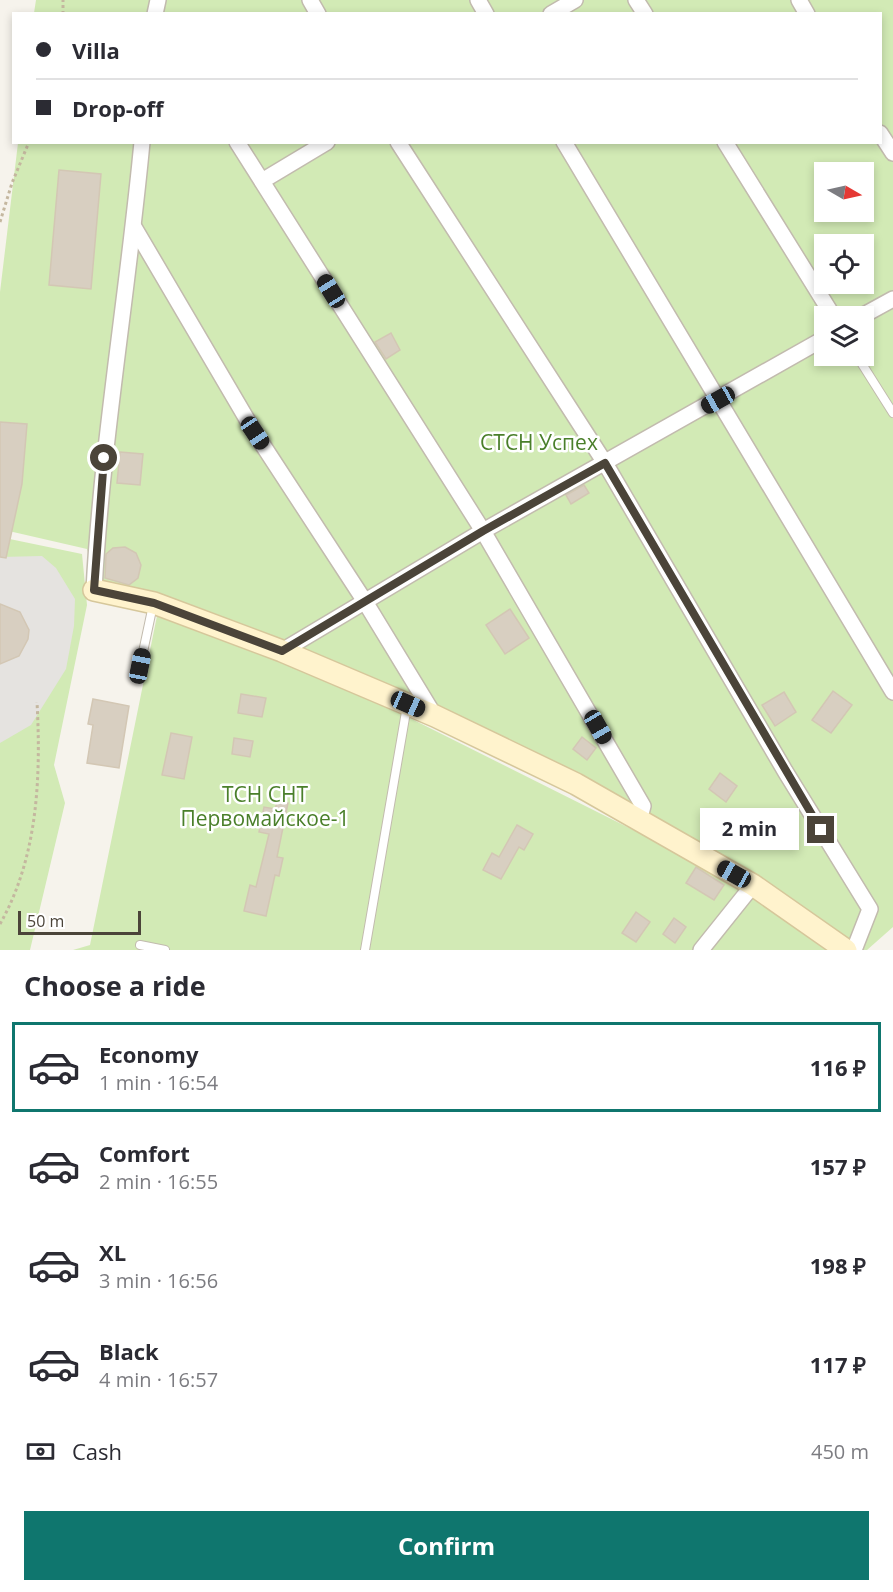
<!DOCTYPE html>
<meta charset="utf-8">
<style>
:root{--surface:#fff;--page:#f7f7f7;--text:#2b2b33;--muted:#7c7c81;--line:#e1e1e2;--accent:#0f766e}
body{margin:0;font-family:"Open Sans",sans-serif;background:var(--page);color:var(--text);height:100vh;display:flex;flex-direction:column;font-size:22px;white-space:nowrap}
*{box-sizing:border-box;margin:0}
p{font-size:20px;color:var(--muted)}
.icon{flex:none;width:33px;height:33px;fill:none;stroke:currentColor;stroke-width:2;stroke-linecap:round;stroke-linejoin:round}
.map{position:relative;height:950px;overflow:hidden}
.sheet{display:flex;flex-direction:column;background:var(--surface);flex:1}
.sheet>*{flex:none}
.hud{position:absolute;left:12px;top:12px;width:870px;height:132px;border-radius:0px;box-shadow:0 3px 9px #0003;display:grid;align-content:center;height:132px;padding:0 24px;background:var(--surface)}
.needle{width:39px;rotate:99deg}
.buttons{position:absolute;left:814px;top:162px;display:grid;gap:12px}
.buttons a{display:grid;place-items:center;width:60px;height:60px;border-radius:0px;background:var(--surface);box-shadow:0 3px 9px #0003;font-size:30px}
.scale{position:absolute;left:18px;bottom:15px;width:123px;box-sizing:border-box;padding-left:6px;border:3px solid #4b4439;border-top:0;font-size:16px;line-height:21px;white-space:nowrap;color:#4b4439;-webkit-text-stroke:4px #fff;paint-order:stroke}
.end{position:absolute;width:27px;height:27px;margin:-14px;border:8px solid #4b4439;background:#fff;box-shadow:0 0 0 3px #fff}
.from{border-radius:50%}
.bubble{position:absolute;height:42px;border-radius:0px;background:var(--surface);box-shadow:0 3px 9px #0003;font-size:20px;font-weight:700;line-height:42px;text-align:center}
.car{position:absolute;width:18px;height:36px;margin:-18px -9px;border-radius:8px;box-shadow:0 0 4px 2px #0007;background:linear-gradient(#222 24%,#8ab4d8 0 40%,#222 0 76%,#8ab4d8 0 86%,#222 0)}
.hud b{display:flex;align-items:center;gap:21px;height:57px;font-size:22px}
.hud b+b{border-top:2px solid var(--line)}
.hud i{width:15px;height:15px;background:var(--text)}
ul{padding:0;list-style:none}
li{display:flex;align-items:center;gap:18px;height:90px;margin:0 12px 9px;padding:0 12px;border:3px solid transparent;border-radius:0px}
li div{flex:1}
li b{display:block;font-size:22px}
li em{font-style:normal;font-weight:700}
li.active{border-color:var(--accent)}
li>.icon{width:54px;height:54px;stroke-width:1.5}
h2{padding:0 24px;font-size:27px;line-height:72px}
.pay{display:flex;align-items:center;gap:15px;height:66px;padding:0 24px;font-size:22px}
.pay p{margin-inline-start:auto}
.primary-button{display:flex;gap:12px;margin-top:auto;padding:12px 24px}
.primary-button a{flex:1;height:69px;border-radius:0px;background:var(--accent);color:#fff;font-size:24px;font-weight:700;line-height:69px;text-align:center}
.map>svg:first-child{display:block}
</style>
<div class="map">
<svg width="893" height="950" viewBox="0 0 893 950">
<rect width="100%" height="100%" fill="#f6f3ec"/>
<g fill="#d2eab5" fill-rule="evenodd">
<path d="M36,0H893V927L867,950H73L90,945L158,611L282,654L745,886L797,922L747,886L466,737L273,647L99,586L87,549L0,529V292L18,143L880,142V14L34,13ZM825,172H864V212H825ZM825,244H864V284H825ZM825,316H864V356H825Z"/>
<path d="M0,537L82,554L87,605L54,765L65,803L30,950H0Z"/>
</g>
<path fill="#e5e3e0" d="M42,556L56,568L75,599L74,626L66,669L31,725L0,743V557Z"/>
<g fill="#d8cfc1" stroke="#d3c7b4" stroke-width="1.5">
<path d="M59,170L101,174L91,289L49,285Z"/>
<path d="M391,333L400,350L386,359L375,342Z"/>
<path d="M0,422L27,424L22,484L6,558L0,557Z"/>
<path d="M120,452L143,454L140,485L117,483Z"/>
<path d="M584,485L589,493L571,504L566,495Z"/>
<path d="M125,547L136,553L141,565L138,578L129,585L105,578L106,554L113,548Z"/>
<path d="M0,604L20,612L29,630L28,639L19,656L0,664Z"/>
<path d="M510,609L529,638L505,654L486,625Z"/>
<path d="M833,691L852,705L831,733L812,720Z"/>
<path d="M784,692L796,712L775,726L762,705Z"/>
<path d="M241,694L266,698L262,717L238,713Z"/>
<path d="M93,699L129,706L119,768L87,763L93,725L88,724Z"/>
<path d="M171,733L192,737L184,779L162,775Z"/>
<path d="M582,737L596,748L587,760L573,749Z"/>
<path d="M234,738L253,741L250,757L232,754Z"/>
<path d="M720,773L737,786L726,802L709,789Z"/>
<path d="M278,800L288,803L277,857L283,858L279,876L275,875L266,916L244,911L250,885L256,887L269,834L259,832L264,807L275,809Z"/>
<path d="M517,825L533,834L524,850L519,847L501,879L483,870L492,853L499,857Z"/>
<path d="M696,867L724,885L714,900L686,883Z"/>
<path d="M636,912L650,922L636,942L622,933Z"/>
<path d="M674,918L686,927L675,943L663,934Z"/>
</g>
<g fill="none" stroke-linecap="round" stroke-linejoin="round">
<defs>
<g id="lane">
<path d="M857,356L893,413"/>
<path d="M140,666L153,605"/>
<path d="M140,945L165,950"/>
<path d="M365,950L407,706"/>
</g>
<g id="street">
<path d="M310,0L318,14"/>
<path d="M478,0L486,14"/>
<path d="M636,0L645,14"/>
<path d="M799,0L807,14"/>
<path d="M155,14L158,0"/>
<path d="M551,14L575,0"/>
<path d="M880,133L893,153"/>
<path d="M237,142L483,531L643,806L639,821"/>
<path d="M398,142L605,463L785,771L870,909L854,950"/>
<path d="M564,142L893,692"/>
<path d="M725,142L833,316"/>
<path d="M262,181L327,142"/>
<path d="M134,227L255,433L364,600L434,715"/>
<path d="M862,316L893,299"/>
<path d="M94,590C102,440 128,292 142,142"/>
<path d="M282,651L483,531L825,338"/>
<path d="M701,950L753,885"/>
</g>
<path id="secondary" d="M94,590L154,603L282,651L435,716L576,784L753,885L846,950"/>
</defs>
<use href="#lane" stroke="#c2bbae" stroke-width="10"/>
<use href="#street" stroke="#c2bbae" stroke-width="18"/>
<use href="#secondary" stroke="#d6c79b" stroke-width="24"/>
<g stroke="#c4b79f" stroke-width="3" stroke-dasharray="3 3" stroke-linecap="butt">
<path d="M63,14V0"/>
<path d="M0,222L12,183L29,142"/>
<path d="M0,924C38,857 41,777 37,702"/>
</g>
<use href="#lane" stroke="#fff" stroke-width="8"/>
<use href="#street" stroke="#fff" stroke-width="15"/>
<use href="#secondary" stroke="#fff3cd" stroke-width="21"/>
</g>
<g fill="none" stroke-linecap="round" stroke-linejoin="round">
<path stroke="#4b4439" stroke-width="8" d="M104,458L94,590L154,603L282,651L483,531L605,463L821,830"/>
</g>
<g text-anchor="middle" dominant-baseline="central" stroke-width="5" stroke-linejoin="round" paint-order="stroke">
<g font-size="21" fill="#4a7f2a" stroke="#fff">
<text x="539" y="442">СТСН Успех</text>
<text x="265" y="794">ТСН СНТ<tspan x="265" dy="24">Первомайское-1</tspan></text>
</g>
</g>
</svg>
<div class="buttons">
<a><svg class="needle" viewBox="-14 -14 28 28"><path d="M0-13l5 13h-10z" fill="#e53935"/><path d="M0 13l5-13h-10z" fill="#7c7c81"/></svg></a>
<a><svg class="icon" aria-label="locate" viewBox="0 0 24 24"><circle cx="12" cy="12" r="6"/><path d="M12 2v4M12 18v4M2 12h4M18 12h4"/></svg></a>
<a><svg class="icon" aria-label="layers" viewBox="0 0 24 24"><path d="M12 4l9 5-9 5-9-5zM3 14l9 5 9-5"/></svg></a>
</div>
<div class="scale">50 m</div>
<i class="end from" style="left:104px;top:458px"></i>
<i class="end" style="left:821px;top:830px"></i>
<div class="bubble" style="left:700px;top:808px;width:99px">2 min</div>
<i class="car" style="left:331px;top:291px;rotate:328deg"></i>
<i class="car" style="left:718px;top:400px;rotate:241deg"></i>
<i class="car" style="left:255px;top:433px;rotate:146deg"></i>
<i class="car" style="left:140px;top:666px;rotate:11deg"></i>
<i class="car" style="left:408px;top:704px;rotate:114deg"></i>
<i class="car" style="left:598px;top:727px;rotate:150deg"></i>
<i class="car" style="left:734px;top:874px;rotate:299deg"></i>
<div class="hud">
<b><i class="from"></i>Villa</b>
<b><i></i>Drop-off</b>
</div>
</div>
<section class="sheet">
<h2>Choose a ride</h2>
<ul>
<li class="active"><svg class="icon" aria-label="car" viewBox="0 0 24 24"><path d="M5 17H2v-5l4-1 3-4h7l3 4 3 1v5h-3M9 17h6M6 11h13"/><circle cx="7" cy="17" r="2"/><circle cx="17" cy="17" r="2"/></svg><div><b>Economy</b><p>1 min · 16:54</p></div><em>116 ₽</em></li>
<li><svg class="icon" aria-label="car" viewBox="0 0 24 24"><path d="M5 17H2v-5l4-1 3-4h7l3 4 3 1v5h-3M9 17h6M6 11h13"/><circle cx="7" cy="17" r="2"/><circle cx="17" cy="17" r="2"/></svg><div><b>Comfort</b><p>2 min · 16:55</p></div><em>157 ₽</em></li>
<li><svg class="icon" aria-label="car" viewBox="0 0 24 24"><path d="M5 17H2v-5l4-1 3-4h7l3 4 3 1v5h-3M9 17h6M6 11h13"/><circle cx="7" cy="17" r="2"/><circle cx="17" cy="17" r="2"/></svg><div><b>XL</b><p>3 min · 16:56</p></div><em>198 ₽</em></li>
<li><svg class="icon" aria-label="car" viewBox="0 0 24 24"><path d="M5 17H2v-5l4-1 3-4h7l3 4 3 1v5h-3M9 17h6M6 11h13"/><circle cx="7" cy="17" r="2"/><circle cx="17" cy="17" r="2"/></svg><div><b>Black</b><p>4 min · 16:57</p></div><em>117 ₽</em></li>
</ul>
<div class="pay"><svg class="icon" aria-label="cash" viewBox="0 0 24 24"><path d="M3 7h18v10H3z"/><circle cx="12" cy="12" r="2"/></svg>Cash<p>450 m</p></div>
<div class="primary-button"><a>Confirm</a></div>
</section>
